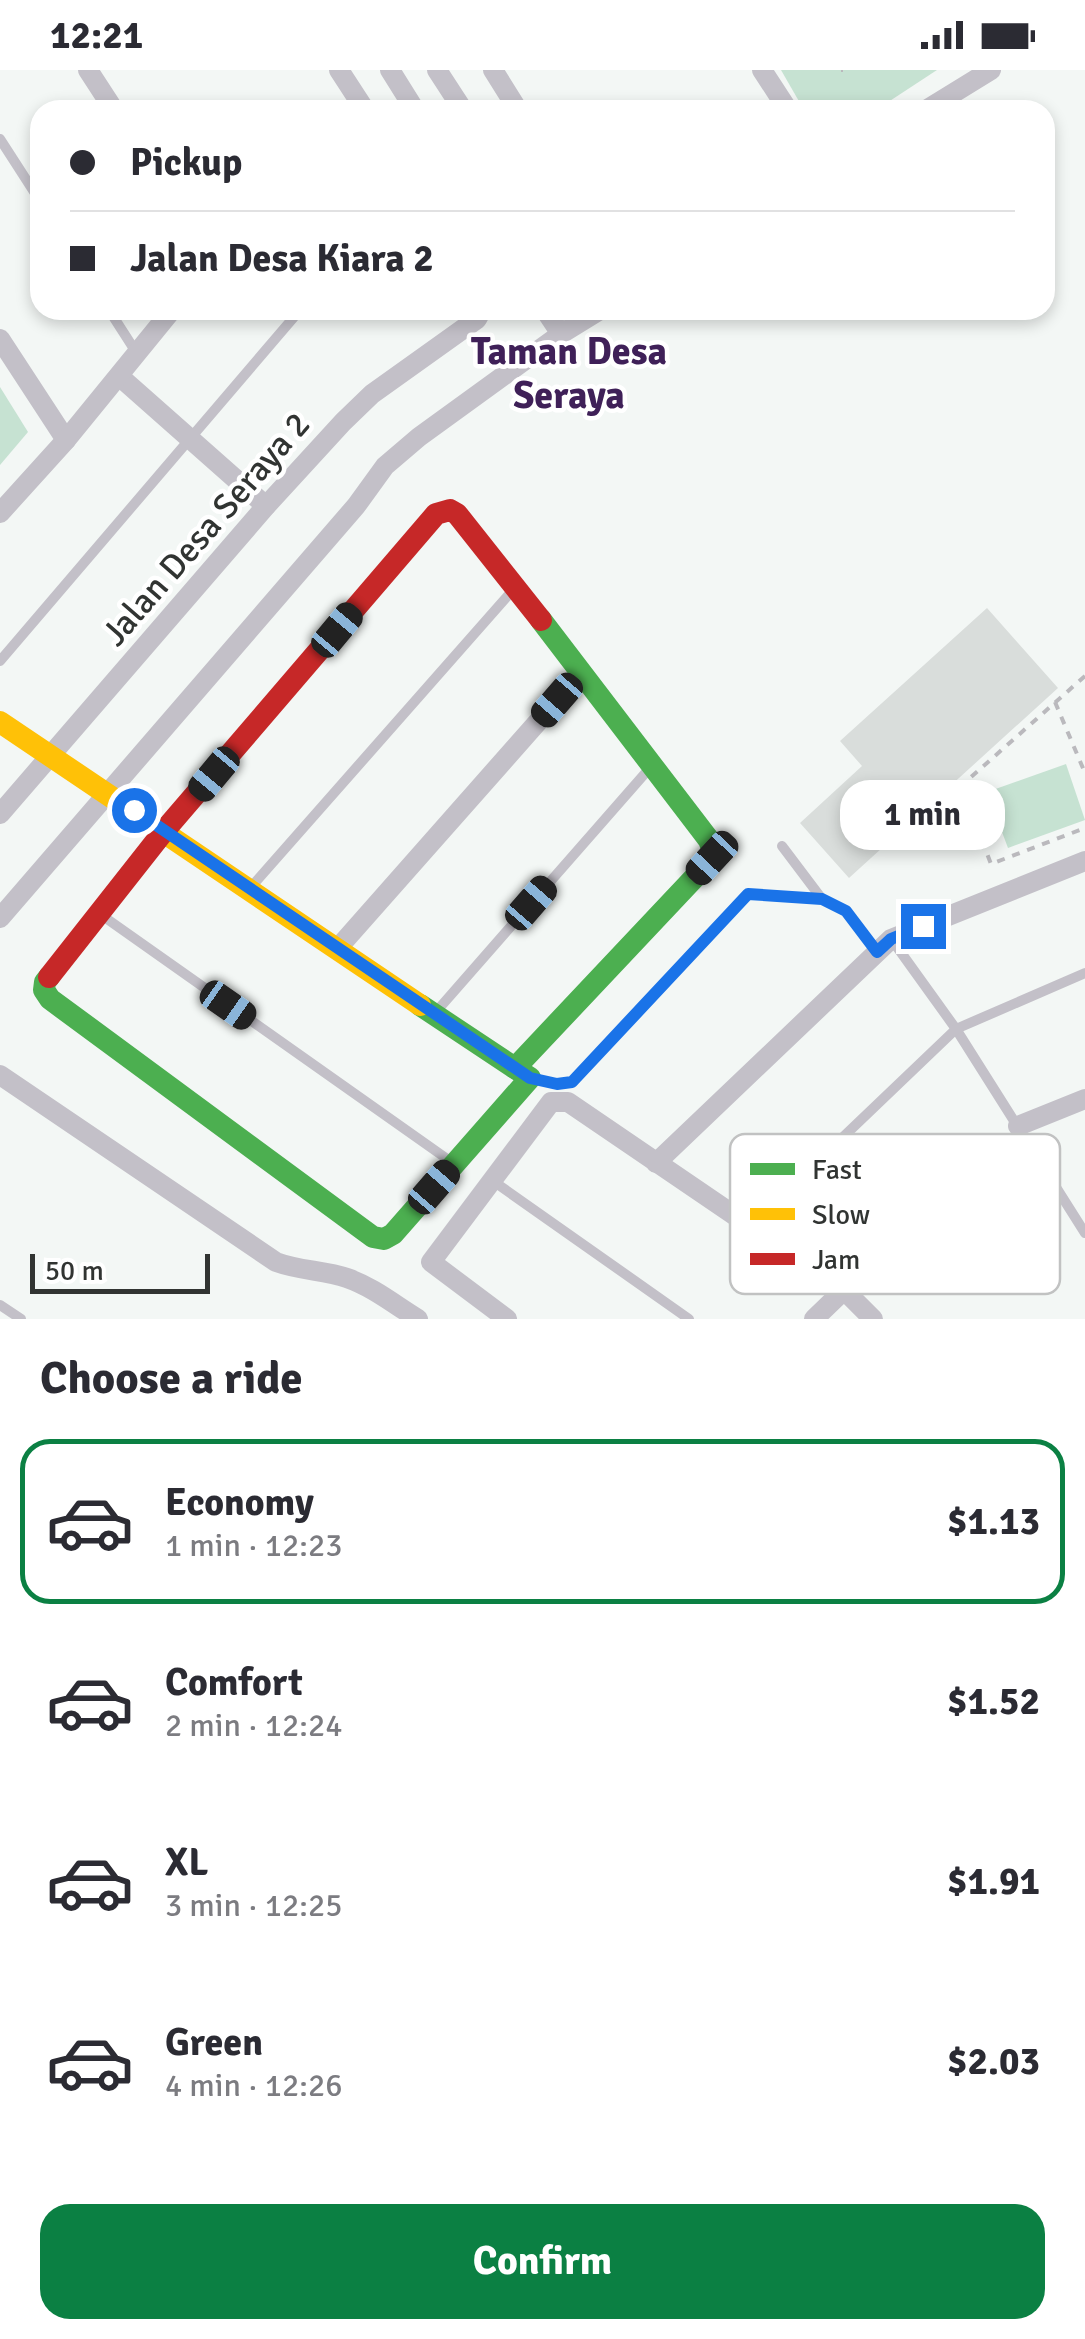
<!DOCTYPE html>
<meta charset="utf-8">
<style>
:root{--surface:#fff;--page:#f7f7f7;--text:#2b2b33;--muted:#7c7c81;--line:#e1e1e2;--accent:#0b8043}
body{margin:0;font-family:Signika,sans-serif;background:var(--page);color:var(--text);height:100vh;display:flex;flex-direction:column;font-size:38px;white-space:nowrap}
*{box-sizing:border-box;margin:0}
p{font-size:32px;color:var(--muted)}
.icon{flex:none;width:55px;height:55px;fill:none;stroke:currentColor;stroke-width:2;stroke-linecap:round;stroke-linejoin:round}
.map{position:relative;height:1249px;overflow:hidden}
.drawer{display:flex;flex-direction:column;background:var(--surface);flex:1}
.drawer>*{flex:none}
.banner{position:absolute;left:30px;top:30px;width:1025px;height:220px;border-radius:30px;box-shadow:0 5px 15px #0003;display:grid;align-content:center;height:220px;padding:0 40px;background:var(--surface)}
.scale{position:absolute;left:30px;bottom:25px;width:180px;box-sizing:border-box;padding-left:10px;border:5px solid #313432;border-top:0;font-size:28px;line-height:35px;white-space:nowrap;color:#313432;-webkit-text-stroke:8px #fff;paint-order:stroke}
.end{position:absolute;width:45px;height:45px;margin:-22px;border:12px solid #1a73e8;background:#fff;box-shadow:0 0 0 5px #fff}
.from{border-radius:50%}
.bubble{position:absolute;height:70px;border-radius:30px;background:var(--surface);box-shadow:0 5px 15px #0003;font-size:32px;font-weight:700;line-height:70px;text-align:center}
.car{position:absolute;width:30px;height:60px;margin:-30px -15px;border-radius:12px;box-shadow:0 0 8px 2px #0007;background:linear-gradient(#222 24%,#8ab4d8 0 40%,#222 0 76%,#8ab4d8 0 86%,#222 0)}
.banner b{display:flex;align-items:center;gap:35px;height:95px;font-size:38px}
.banner b+b{border-top:2px solid var(--line)}
.banner i{width:25px;height:25px;background:var(--text)}
ul{padding:0;list-style:none}
li{display:flex;align-items:center;gap:30px;height:165px;margin:0 20px 15px;padding:0 20px;border:5px solid transparent;border-radius:30px}
li div{flex:1}
li b{display:block;font-size:38px}
li em{font-style:normal;font-weight:700}
li.selected{border-color:var(--accent)}
li>.icon{width:90px;height:90px;stroke-width:1.5}
h2{padding:0 40px;font-size:45px;line-height:120px}
.button{display:flex;gap:20px;margin-top:auto;padding:20px 40px}
.button a{flex:1;height:115px;border-radius:30px;background:var(--accent);color:#fff;font-size:40px;font-weight:700;line-height:115px;text-align:center}
.status{display:flex;justify-content:space-between;align-items:center;height:70px;padding:0 50px;background:var(--surface);direction:ltr}
.status svg{height:28px;fill:currentColor}
.map>svg:first-child{display:block}
</style>
<div class="status"><b>12:21</b><svg viewBox="0 0 49 12"><path d="M0 12V9h3v3zM5 12V6h3v6zM10 12V3h3v9zM15 12V0h3v12zM26 1h20v11H26zM47 4h2v5h-2z"/></svg></div>
<div class="map">
<svg width="1085" height="1249" viewBox="0 0 1085 1249">
<rect width="100%" height="100%" fill="#f3f7f5"/>
<g fill="#c6e2d2">
<path d="M781,0H937L876,40H804Z"/>
<path d="M0,317L28,362L0,395Z"/>
<path d="M1066,694L1085,750L1008,778L987,722Z"/>
</g>
<path fill="#d9dddb" d="M987,538L1058,618L849,808L800,753L862,696L840,671Z"/>
<g fill="none" stroke-linecap="round" stroke-linejoin="round">
<g stroke="#bab9bd" stroke-width="4" stroke-dasharray="8 8" stroke-linecap="butt">
<path d="M841,0H843"/>
<path d="M1085,606L961,716L991,794L1085,758"/>
<path d="M1055,632L1085,703"/>
</g>
<g stroke="#c3c0c8" stroke-width="10">
<path d="M0,69L40,131"/>
<path d="M109,240L136,282"/>
<path d="M0,591L300,240"/>
<path d="M782,776L822,829L846,841L877,882"/>
<path d="M252,816L512,521"/>
<path d="M100,844L450,1091"/>
<path d="M892,870L956,959L1085,1163"/>
<path d="M435,943L648,700"/>
<path d="M531,1008L557,1014L572,1012L748,824L822,829"/>
<path d="M493,1111L689,1249"/>
<path d="M750,1156L956,959L1085,903"/>
<path d="M0,1235L21,1249"/>
</g>
<g stroke="#c3c0c8" stroke-width="20">
<path d="M88,0L114,40"/>
<path d="M339,0L365,40"/>
<path d="M390,0L415,40"/>
<path d="M437,0L463,40"/>
<path d="M493,0L518,40"/>
<path d="M762,0L788,40"/>
<path d="M926,40L991,0"/>
<path d="M545,240L561,264"/>
<path d="M0,269L66,370"/>
<path d="M119,306L266,436"/>
<path d="M0,443L66,370L172,240"/>
<path d="M0,744L266,436L343,352L372,324L477,249L482,240"/>
<path d="M0,848L356,436L385,396L419,367L561,264L600,240"/>
<path d="M338,878L581,603"/>
<path d="M0,1005L276,1192C300,1201 325,1200 347,1208C373,1217 395,1235 418,1249"/>
<path d="M1018,1056L1085,1029"/>
<path d="M656,1093L891,869L1085,791"/>
<path d="M507,1249L431,1192L551,1032H568L844,1220L873,1249"/>
<path d="M814,1249L844,1220"/>
</g>
<g stroke="#4caf50" stroke-width="22">
<path d="M49,907L45,912L44,920L50,929L373,1167L384,1169L393,1164L530,1008L420,935"/>
<path d="M515,998L712,789L713,781L709,770L541,550"/>
</g>
<path stroke="#ffc107" stroke-width="22" d="M0,652L420,935"/>
<path stroke="#c62828" stroke-width="22" d="M49,907L164,761L436,444L450,440L457,444L541,550"/>
</g>
<g fill="none" stroke-linecap="round" stroke-linejoin="round">
<path stroke="#1a73e8" stroke-width="12" d="M134,740L530,1008L557,1014L572,1012L748,824L822,829L846,841L877,882L891,869L923,856"/>
</g>
<g text-anchor="middle" dominant-baseline="central" stroke-width="9" stroke-linejoin="round" paint-order="stroke">
<g font-size="35" fill="#313432" stroke="#fff">
<text transform="translate(206 459) rotate(-49)">Jalan Desa Seraya 2</text>
</g>
<g font-size="38" font-weight="bold" fill="#3f2058" stroke="#fff">
<text x="569" y="281">Taman Desa<tspan x="569" dy="44">Seraya</tspan></text>
</g>
</g>
<rect x="730" y="1064" width="330" height="160" rx="15" fill="#fff" stroke="#c1c2c2" stroke-width="2.5"/>
<rect x="750" y="1093" width="45" height="12" fill="#4caf50"/>
<rect x="750" y="1138" width="45" height="12" fill="#ffc107"/>
<rect x="750" y="1183" width="45" height="12" fill="#c62828"/>
<g font-size="28" fill="#313432">
<text x="812" y="1109">Fast</text>
<text x="812" y="1154">Slow</text>
<text x="812" y="1199">Jam</text>
</g>
</svg>
<div class="scale">50 m</div>
<i class="end from" style="left:134px;top:740px"></i>
<i class="end" style="left:923px;top:856px"></i>
<div class="bubble" style="left:840px;top:710px;width:165px">1 min</div>
<i class="car" style="left:337px;top:560px;rotate:40deg"></i>
<i class="car" style="left:557px;top:630px;rotate:221deg"></i>
<i class="car" style="left:214px;top:704px;rotate:220deg"></i>
<i class="car" style="left:712px;top:788px;rotate:223deg"></i>
<i class="car" style="left:531px;top:833px;rotate:41deg"></i>
<i class="car" style="left:228px;top:935px;rotate:125deg"></i>
<i class="car" style="left:434px;top:1117px;rotate:41deg"></i>
<div class="banner">
<b><i class="from"></i>Pickup</b>
<b><i></i>Jalan Desa Kiara 2</b>
</div>
</div>
<section class="drawer">
<h2>Choose a ride</h2>
<ul>
<li class="selected"><svg class="icon" aria-label="car" viewBox="0 0 24 24"><path d="M5 17H2v-5l4-1 3-4h7l3 4 3 1v5h-3M9 17h6M6 11h13"/><circle cx="7" cy="17" r="2"/><circle cx="17" cy="17" r="2"/></svg><div><b>Economy</b><p>1 min · 12:23</p></div><em>$1.13</em></li>
<li><svg class="icon" aria-label="car" viewBox="0 0 24 24"><path d="M5 17H2v-5l4-1 3-4h7l3 4 3 1v5h-3M9 17h6M6 11h13"/><circle cx="7" cy="17" r="2"/><circle cx="17" cy="17" r="2"/></svg><div><b>Comfort</b><p>2 min · 12:24</p></div><em>$1.52</em></li>
<li><svg class="icon" aria-label="car" viewBox="0 0 24 24"><path d="M5 17H2v-5l4-1 3-4h7l3 4 3 1v5h-3M9 17h6M6 11h13"/><circle cx="7" cy="17" r="2"/><circle cx="17" cy="17" r="2"/></svg><div><b>XL</b><p>3 min · 12:25</p></div><em>$1.91</em></li>
<li><svg class="icon" aria-label="car" viewBox="0 0 24 24"><path d="M5 17H2v-5l4-1 3-4h7l3 4 3 1v5h-3M9 17h6M6 11h13"/><circle cx="7" cy="17" r="2"/><circle cx="17" cy="17" r="2"/></svg><div><b>Green</b><p>4 min · 12:26</p></div><em>$2.03</em></li>
</ul>
<div class="button"><a>Confirm</a></div>
</section>
